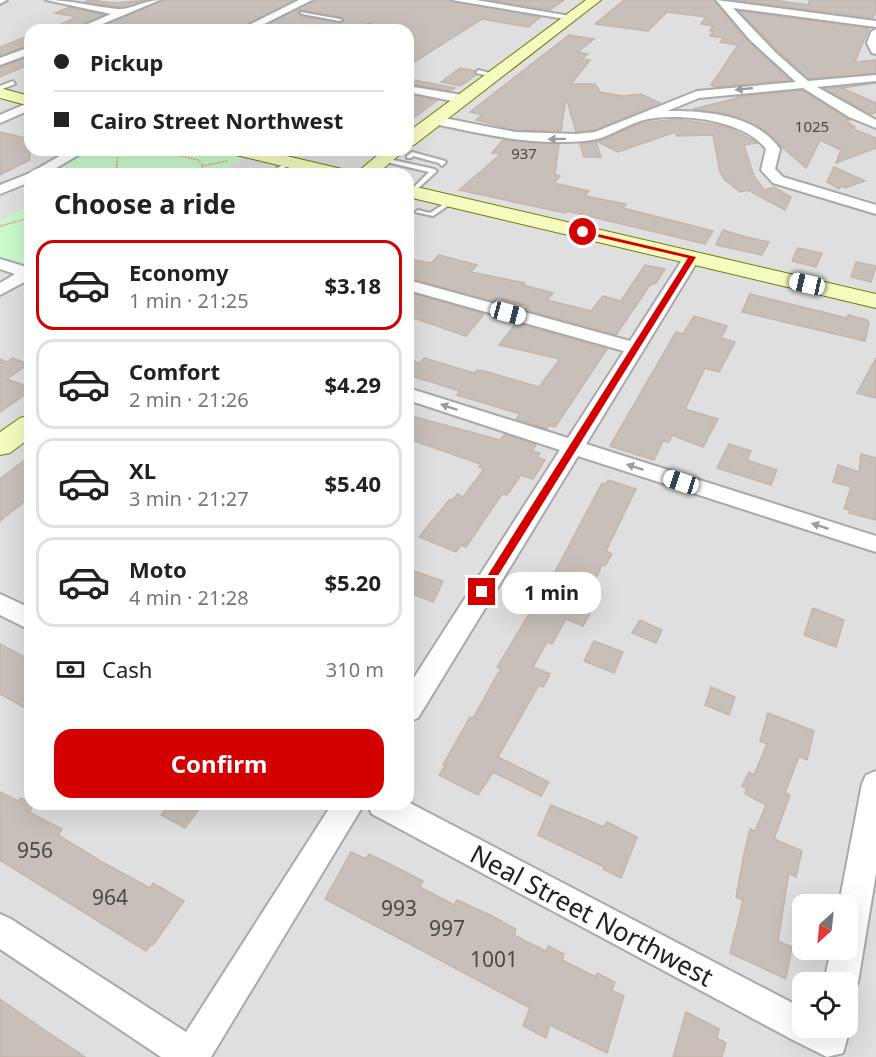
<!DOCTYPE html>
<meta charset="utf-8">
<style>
:root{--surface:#fff;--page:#f6f6f6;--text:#222;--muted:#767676;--line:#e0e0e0;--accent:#d40000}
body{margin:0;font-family:"Noto Sans",sans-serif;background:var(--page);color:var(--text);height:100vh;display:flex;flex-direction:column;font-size:22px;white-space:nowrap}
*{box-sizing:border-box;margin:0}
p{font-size:20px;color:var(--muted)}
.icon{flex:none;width:33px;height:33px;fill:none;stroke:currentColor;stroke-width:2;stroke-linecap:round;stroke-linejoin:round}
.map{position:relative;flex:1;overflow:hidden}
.side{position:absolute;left:24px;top:168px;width:390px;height:642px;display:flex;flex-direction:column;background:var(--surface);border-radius:18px;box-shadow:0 6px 24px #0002}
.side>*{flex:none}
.guide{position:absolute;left:24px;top:24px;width:390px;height:132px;border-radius:18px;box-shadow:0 6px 24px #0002;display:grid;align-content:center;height:132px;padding:0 30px;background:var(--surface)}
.needle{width:39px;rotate:207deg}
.buttons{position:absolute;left:792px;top:894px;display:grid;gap:12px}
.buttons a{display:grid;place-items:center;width:66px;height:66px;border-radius:12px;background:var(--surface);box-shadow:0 6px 24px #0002;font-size:30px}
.end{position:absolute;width:27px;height:27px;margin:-14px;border:8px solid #d40000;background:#fff;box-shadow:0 0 0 3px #fff}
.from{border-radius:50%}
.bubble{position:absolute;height:42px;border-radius:18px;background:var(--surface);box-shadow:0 6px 24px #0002;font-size:20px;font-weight:700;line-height:42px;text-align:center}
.car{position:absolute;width:18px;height:36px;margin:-18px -9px;border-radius:8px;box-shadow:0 0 4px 2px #0007;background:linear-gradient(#fff 24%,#345 0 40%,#fff 0 76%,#345 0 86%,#fff 0)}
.guide b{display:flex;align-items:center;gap:21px;height:57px;font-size:22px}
.guide b+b{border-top:2px solid var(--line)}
.guide i{width:15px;height:15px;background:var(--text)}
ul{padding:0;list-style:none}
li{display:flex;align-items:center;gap:18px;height:90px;margin:0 12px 9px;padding:0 18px;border:3px solid var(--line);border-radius:18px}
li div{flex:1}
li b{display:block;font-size:22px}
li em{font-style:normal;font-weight:700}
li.on{border-color:var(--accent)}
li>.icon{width:54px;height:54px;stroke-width:1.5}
h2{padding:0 30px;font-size:27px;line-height:72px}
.pay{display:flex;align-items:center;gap:15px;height:66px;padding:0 30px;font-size:22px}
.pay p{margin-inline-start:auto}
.action{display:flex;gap:12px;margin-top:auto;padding:12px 30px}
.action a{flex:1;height:69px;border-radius:18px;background:var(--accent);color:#fff;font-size:24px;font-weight:700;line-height:69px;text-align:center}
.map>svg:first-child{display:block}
</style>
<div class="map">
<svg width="876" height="1057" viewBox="0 0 876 1057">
<rect width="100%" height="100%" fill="#f2efe9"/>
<path fill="#e0dfdf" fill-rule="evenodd" d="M0,0H876V1057H0ZM30,30H408V150H30ZM30,174H408V804H30ZM802,904H848V950H802ZM802,982H848V1028H802Z"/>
<g fill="#c8facc">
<path d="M90,150H207L243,158L218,174H43Z"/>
<path d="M30,205V267L0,258V221Z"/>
</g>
<g fill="#c7bfb8" stroke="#c4b6ab" stroke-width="1.5" fill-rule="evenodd">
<path d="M90,0L115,3L146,0L118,7L85,2Z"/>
<path d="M162,0H294L237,30H94Z"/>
<path d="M314,0H450L541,17L528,27L482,19L408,66V30H388L386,27L368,23L364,27L371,30H257ZM300,10L340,17L344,21L340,23L302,16L298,12Z"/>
<path d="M489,0H564L550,10Z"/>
<path d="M624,0H714L748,41L791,80L715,87L711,85L738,45L720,42L724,38L710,36L714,31H710L713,26L701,24L706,17L667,12L648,31L595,24Z"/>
<path d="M733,0H772L809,5V0H876V11L873,18Z"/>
<path d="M70,7L104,15L72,30H48L77,17L55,13Z"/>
<path d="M739,11L869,28L855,62L876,60V73L809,79L778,51Z"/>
<path d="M30,35V45L0,56V47Z"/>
<path d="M569,35L594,39L578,52L588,54L582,59L590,60L571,84H595L600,92L623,96L641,94L660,103L594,130L576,132L566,97L561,131L515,130L476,120L482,115L470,112Z"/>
<path d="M30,56V64L0,77V67Z"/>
<path d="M460,68L475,71L476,75L460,86L441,82Z"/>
<path d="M408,79L455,88L451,91L408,84Z"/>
<path d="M876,83L842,88L876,103V113L870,114L824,89Z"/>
<path d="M802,90L850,120L846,121L855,127L851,128L876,138V148L836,163L841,150L820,140L806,168L758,126L730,115L693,109L738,98L735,97Z"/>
<path d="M408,94L438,100L408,122Z"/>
<path d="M678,119L727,127L755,141L757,143L744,145L754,176L764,190L774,187L791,197L785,210L748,190L740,192L725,180L720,172L713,135L677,136L675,132L618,152L596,141L643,123Z"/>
<path d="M0,132L30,139V160L0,175Z"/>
<path d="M503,140L559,144L555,175L560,176L554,183L589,191L585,196L626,204L623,208L713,231L705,244L567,211L565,213L459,190L501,154L492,153Z"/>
<path d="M596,142L601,157H584L580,144Z"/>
<path d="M834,167L865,181L845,188L841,186L839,189L827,182Z"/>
<path d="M723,230L746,237L769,242L762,255L716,245Z"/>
<path d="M798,248L822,253L816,267L792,261Z"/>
<path d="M439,255L477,265L471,272L525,283L523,285L553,293L547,300L591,311L603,296L621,301L645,265L665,269L656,283L650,285L616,335L525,310L528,306L497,298L495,302L408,278V259L431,263Z"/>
<path d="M856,262L876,266L871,282L851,277Z"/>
<path d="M408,292L484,314L466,336L408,316Z"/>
<path d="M750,294L847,318L848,315L867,320L869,323L865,341L742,312Z"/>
<path d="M694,316L727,326L721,338L735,342L719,372L705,368L685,409L718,419L703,447L672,435L669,442L663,441L654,460L610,446L676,332L683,334Z"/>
<path d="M516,323L607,349L555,427L549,425L547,429L516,419L520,414L457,395L460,391L408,375V359L420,363L424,358L474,373L477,370L484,371L539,387L560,359L499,345Z"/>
<path d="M12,358L28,364L7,379L30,387V391L0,412V359L7,362Z"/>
<path d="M876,358V398L857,393Z"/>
<path d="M408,415L500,440L505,434L536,445L532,451L540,453L537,457L545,460L533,479L521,475L507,495L502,494L466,547L461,545L456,552L419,537L450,499L453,500L457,494L463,497L484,469L479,467L481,464L408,439Z"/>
<path d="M729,444L751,451L747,460L777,470L771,485L717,468Z"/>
<path d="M861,454L876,458V520L849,513L850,510L844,509L851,487L833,482L838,465L859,472Z"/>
<path d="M30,456V497L0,521V479Z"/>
<path d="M608,480L636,489L606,551L612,554L605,566L602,565L585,603L594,606L583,626L566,619L552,644L547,642L533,667L550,674L543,687L539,685L498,757L549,782L541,796L493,772L478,795L439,775L445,766L443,765L470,717L473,718L501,668L497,667L556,570L602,483L606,484Z"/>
<path d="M408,569L443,581L433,602L408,592Z"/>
<path d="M813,608L844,620L836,647L804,635Z"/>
<path d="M640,620L662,630L656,643L632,633Z"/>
<path d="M594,641L623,652L614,673L584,661Z"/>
<path d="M0,644L30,660V711L0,694Z"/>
<path d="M711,687L735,697L729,715L705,705Z"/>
<path d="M768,713L814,731L807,760L799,756L785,793L790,795L774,839L802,851L796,877L789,873L778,941L792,947L786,979L730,953L743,900L736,897L744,854L750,829L755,831L766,805L745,794L747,789L742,786L749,772L754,775L767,744L760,741Z"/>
<path d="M0,792L18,801L21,798L34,805L29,812L62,829L58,835L102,862L150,888L153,883L184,901L153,945L151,944L146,951L0,860Z"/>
<path d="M169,804H203L185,828L161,815Z"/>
<path d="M551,805L604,827L607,822L637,837L621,878L603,869L604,867L538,835Z"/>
<path d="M351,852L366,859L369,854L388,863L423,881L420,887L454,905L457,900L490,915L516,929L514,935L527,942L546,951L548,946L564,954L562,960L596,977L597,973L615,982L612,990L624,996L607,1053L550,1025L546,1038L523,1026L530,1008L325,899Z"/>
<path d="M0,999L43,1029L85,1057H0Z"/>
<path d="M686,1012L719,1029L717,1038L726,1043L722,1057H673Z"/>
</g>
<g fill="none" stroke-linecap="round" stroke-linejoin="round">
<defs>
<g id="lane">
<path d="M300,12L340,19L342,20L340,21L302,14Z"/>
<path d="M368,25L386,29V30L366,27Z"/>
<path d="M478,70L497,75L494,77L476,73Z"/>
<path d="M13,81L15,84L0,90V86Z"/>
<path d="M412,152L445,161L446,162L442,166L439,163L413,156L411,158H407V156Z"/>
<path d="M384,158L434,169L437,171L412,194L410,193V191L429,172L382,161V159Z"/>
<path d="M288,161L293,162L276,174H269Z"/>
<path d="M450,200L455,201L433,216L415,212L418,210L430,213Z"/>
</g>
<g id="street">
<path d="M0,0H7L0,4Z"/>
<path d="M46,0C71,0 94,7 118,9C130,10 145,0 160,0L88,30H74L111,14Z"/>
<path d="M299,0H312L252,30H239Z"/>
<path d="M452,0H476L576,17L571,20Z"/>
<path d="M716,0L876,21V27L733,8L776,53L808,81L876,75V81L817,87L876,120V128L849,117L803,88L699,98L667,111C707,111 755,114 780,149L775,169L783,177L876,205V214L773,183L761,170L766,149C744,120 682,113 648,119C632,122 616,133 601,138C587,142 570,142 556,142C515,142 474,132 434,124L428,120L434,116L515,132L576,134L595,132L697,91L796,82L750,40Z"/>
<path d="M876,29V54L872,53L867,43L871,32Z"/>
<path d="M30,47V54L0,65V58Z"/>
<path d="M408,86L462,95L468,99L462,103L408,92Z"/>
<path d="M30,102V110L0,123V115Z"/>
<path d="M70,150H87L46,174H30V182L0,194V185L30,173Z"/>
<path d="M692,252L700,257L586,444L876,536V552L578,456L418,718L408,722V687L560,450L408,400V388L568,438L624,351L408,290V280L630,341L686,254Z"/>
<path d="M0,259L30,268V279L0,295V283L15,274L0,269Z"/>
<path d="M0,594L30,608V630L0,615Z"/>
<path d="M876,771V873L858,982L853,994L848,996V982H824L831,950H848V904H839L862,784L866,775Z"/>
<path d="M408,802L802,1008V1028H848V1021L850,1028L843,1053L827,1057L793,1040L372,814L367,804Z"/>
<path d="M332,804H364L211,1057H161L0,949V914L11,919L186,1032Z"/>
</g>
<g id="secondary">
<path d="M586,0H601L414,145L408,146V132Z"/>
<path d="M0,88L30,96V106L0,98Z"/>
<path d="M229,150H261L346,170L349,174H315L232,154Z"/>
<path d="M384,150H405L377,174H355Z"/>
<path d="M408,185L876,294V308L408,197Z"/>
<path d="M30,415V438L10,453L0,455V432L20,418Z"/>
</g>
</defs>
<use href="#lane" stroke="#a9a9a9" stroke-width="4"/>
<use href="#street" stroke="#a9a9a9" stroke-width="4"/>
<use href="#secondary" stroke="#707d05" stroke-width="2"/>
<g stroke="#fa8072" stroke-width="1.5" stroke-dasharray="1.5 1.5" stroke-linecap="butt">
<path d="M156,150L198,160L203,166L198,174"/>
<path d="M202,166L227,161"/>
<path d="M116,174L118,154L121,150"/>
<path d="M0,226L30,218"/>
</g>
<use href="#lane" fill="#fff" fill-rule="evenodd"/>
<use href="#street" fill="#fff" fill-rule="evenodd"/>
<use href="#secondary" fill="#f7fabf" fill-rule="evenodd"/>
</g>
<defs><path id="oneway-solid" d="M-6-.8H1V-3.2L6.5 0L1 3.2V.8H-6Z" transform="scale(1.5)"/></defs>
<g fill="#9c9c9c">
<use href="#oneway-solid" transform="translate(744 89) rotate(174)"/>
<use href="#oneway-solid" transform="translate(557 139) rotate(179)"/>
<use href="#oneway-solid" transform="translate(449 407) rotate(-162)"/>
<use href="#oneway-solid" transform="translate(635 467) rotate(-162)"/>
<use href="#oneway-solid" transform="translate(820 526) rotate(-162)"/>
</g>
<path fill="#d40000" d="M581,230L696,257L486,595L482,596L477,592L479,589L688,258L581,233Z"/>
<g text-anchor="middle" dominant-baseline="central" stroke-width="5" stroke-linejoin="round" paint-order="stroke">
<g font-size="15" fill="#4b4948">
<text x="812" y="126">1025</text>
<text x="524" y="153">937</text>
</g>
<g font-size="21" fill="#4b4948">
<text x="35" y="850">956</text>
<text x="110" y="897">964</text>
<text x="399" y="908">993</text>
<text x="447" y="928">997</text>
<text x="494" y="959">1001</text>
</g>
<g font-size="26" fill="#222" stroke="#fff">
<text transform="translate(592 915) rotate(28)">Neal Street Northwest</text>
</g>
</g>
</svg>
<div class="buttons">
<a><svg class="needle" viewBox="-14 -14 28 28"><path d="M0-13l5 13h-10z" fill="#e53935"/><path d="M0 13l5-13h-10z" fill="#767676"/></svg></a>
<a><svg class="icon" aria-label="locate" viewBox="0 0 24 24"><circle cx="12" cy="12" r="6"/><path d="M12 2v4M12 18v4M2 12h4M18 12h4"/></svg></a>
</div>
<i class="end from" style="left:583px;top:232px"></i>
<i class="end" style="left:482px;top:592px"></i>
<div class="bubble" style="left:502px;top:572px;width:99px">1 min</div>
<i class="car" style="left:807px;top:284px;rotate:283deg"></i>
<i class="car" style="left:508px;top:313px;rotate:105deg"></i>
<i class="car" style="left:681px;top:482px;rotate:288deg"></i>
<div class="guide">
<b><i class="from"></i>Pickup</b>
<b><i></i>Cairo Street Northwest</b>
</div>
<section class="side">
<h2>Choose a ride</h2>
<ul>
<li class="on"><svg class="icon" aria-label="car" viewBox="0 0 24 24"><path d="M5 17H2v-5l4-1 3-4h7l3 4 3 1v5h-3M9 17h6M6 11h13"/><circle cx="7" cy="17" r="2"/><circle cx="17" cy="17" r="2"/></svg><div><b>Economy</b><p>1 min · 21:25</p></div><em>$3.18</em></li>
<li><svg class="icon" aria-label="car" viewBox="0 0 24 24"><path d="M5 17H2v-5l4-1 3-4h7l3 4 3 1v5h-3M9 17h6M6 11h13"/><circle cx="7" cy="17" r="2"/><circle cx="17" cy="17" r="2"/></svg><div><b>Comfort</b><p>2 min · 21:26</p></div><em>$4.29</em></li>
<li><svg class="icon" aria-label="car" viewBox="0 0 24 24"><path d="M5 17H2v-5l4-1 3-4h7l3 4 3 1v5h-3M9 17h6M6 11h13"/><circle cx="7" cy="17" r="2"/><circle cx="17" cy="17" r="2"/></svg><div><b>XL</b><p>3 min · 21:27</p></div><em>$5.40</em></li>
<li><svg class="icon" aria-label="car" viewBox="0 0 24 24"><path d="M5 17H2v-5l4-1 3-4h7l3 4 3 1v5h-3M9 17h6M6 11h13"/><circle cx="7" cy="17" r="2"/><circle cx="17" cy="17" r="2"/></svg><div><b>Moto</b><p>4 min · 21:28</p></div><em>$5.20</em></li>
</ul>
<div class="pay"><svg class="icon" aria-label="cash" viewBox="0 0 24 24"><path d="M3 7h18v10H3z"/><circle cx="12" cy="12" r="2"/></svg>Cash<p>310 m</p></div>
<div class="action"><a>Confirm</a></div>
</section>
</div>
